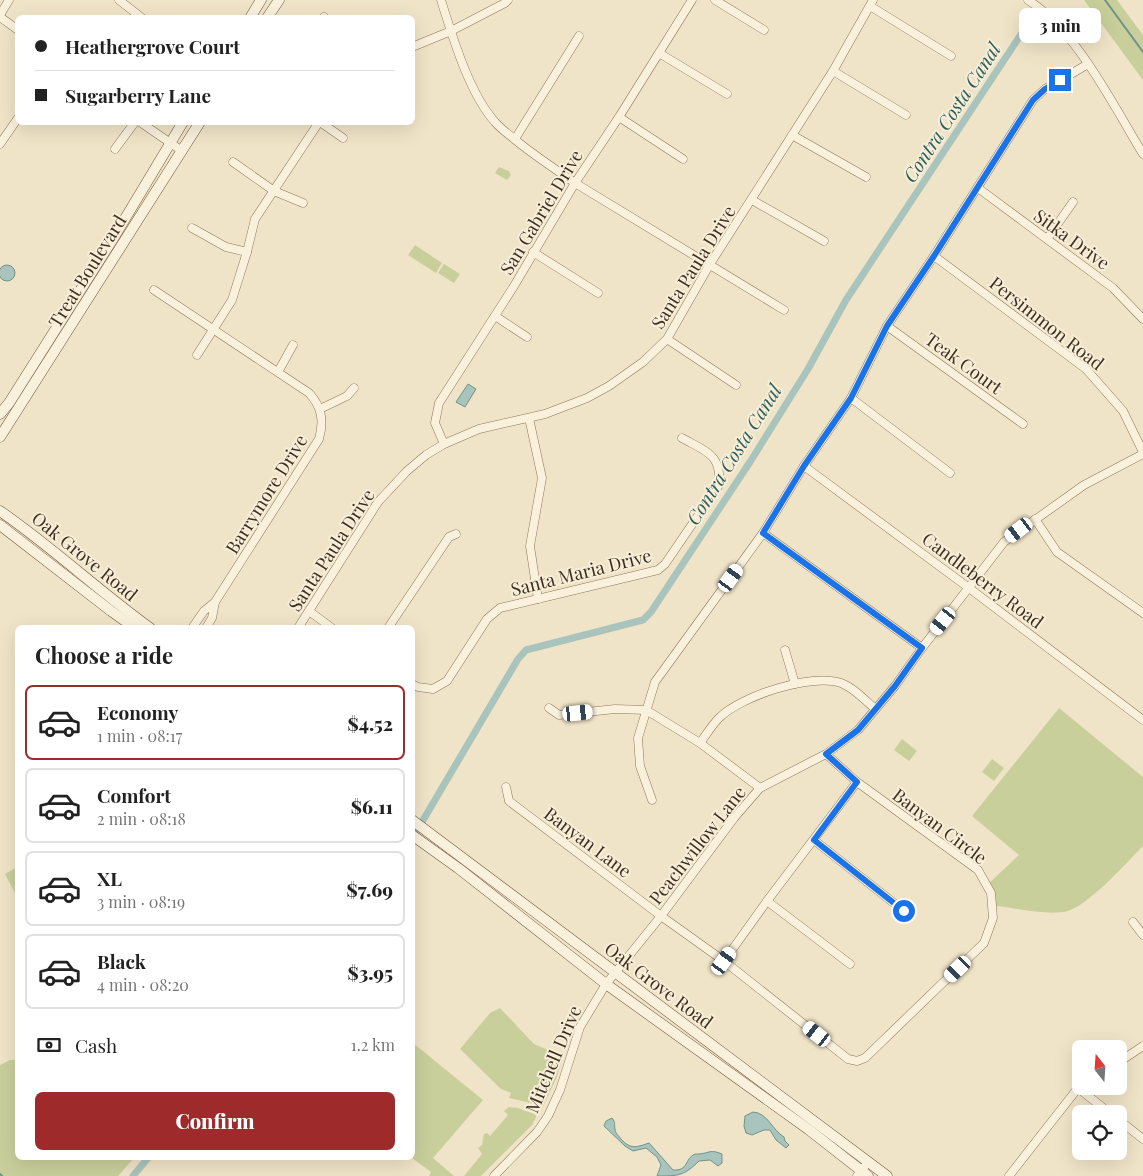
<!DOCTYPE html>
<meta charset="utf-8">
<style>
:root{--surface:#fff;--page:#f2f2f2;--text:#222;--muted:#767676;--line:#e0e0e0;--accent:#9e2a2b}
body{margin:0;font-family:"Playfair Display",serif;background:var(--page);color:var(--text);height:100vh;display:flex;flex-direction:column;font-size:19px;white-space:nowrap}
*{box-sizing:border-box;margin:0}
p{font-size:16px;color:var(--muted)}
.icon{flex:none;width:28px;height:28px;fill:none;stroke:currentColor;stroke-width:2;stroke-linecap:round;stroke-linejoin:round}
.map{position:relative;flex:1;overflow:hidden}
.details{position:absolute;left:15px;top:625px;width:400px;height:535px;display:flex;flex-direction:column;background:var(--surface);border-radius:8px;box-shadow:0 5px 20px #0002}
.details>*{flex:none}
.hud{position:absolute;left:15px;top:15px;width:400px;height:110px;border-radius:8px;box-shadow:0 5px 20px #0002;display:grid;align-content:center;height:110px;padding:0 20px;background:var(--surface)}
.needle{width:32px;rotate:343deg}
.fabs{position:absolute;left:1072px;top:1040px;display:grid;gap:10px}
.fabs a{display:grid;place-items:center;width:55px;height:55px;border-radius:8px;background:var(--surface);box-shadow:0 5px 20px #0002;font-size:25px}
.end{position:absolute;width:22px;height:22px;margin:-11px;border:6px solid #1a73e8;background:#fff;box-shadow:0 0 0 2px #fff}
.from{border-radius:50%}
.bubble{position:absolute;height:35px;border-radius:8px;background:var(--surface);box-shadow:0 5px 20px #0002;font-size:16px;font-weight:800;line-height:35px;text-align:center}
.car{position:absolute;width:15px;height:30px;margin:-15px -8px;border-radius:6px;box-shadow:0 0 4px 1px #0007;background:linear-gradient(#fff 24%,#345 0 40%,#fff 0 76%,#345 0 86%,#fff 0)}
.hud b{display:flex;align-items:center;gap:18px;height:48px;font-size:19px}
.hud b+b{border-top:1px solid var(--line)}
.hud i{width:12px;height:12px;background:var(--text)}
ul{padding:0;list-style:none}
li{display:flex;align-items:center;gap:15px;height:75px;margin:0 10px 8px;padding:0 10px;border:2px solid var(--line);border-radius:8px}
li div{flex:1}
li b{display:block;font-size:19px}
li em{font-style:normal;font-weight:800}
li.on{border-color:var(--accent)}
li>.icon{width:45px;height:45px;stroke-width:1.5}
h2{padding:0 20px;font-size:22px;line-height:60px}
.pay{display:flex;align-items:center;gap:12px;height:55px;padding:0 20px;font-size:19px}
.pay p{margin-inline-start:auto}
.action{display:flex;gap:10px;margin-top:auto;padding:10px 20px}
.action a{flex:1;height:58px;border-radius:8px;background:var(--accent);color:#fff;font-size:20px;font-weight:800;line-height:58px;text-align:center}
.map>svg:first-child{display:block}
</style>
<div class="map">
<svg width="1143" height="1176" viewBox="0 0 1143 1176">
<rect width="100%" height="100%" fill="#f0e4c8"/>
<g fill="#c9cf9b">
<path d="M1084,0H1117L1143,35V80Z"/>
<path d="M499,167L509,171L511,175L507,180L495,173Z"/>
<path d="M415,245L442,263L436,273L408,255Z"/>
<path d="M444,264L460,274L454,283L438,273Z"/>
<path d="M1059,708L1143,777V846C1126,863 1087,908 1064,912C1043,915 1014,908 992,905L987,885L1019,855L972,816Z"/>
<path d="M902,739L917,751L909,761L894,750Z"/>
<path d="M992,759L1004,768L994,781L982,772Z"/>
<path d="M17,867V897L5,874Z"/>
<path d="M500,1008L534,1044L560,1055L562,1058L557,1077L542,1108L531,1103L509,1098L511,1093L501,1089L460,1049L490,1013Z"/>
<path d="M413,1043L483,1100L433,1158L454,1176H429L431,1172L412,1158Z"/>
<path d="M10,1060H17L18,1158H134L118,1176H0V1065Z"/>
<path d="M509,1107L518,1108L537,1115L532,1125L481,1176H464L482,1154L478,1148L482,1145L484,1134L487,1133L490,1136L508,1115L504,1111Z"/>
</g>
<g fill="#a9c4bc" stroke="#6f938a">
<circle cx="7" cy="273" r="8"/>
<path d="M468,384L476,389L465,407L456,402Z"/>
<path d="M753,1112C768,1113 772,1130 784,1137L785,1141L789,1145L786,1148L776,1140L770,1130H764L752,1135L746,1133L744,1126L745,1116Z"/>
<path d="M612,1118C616,1123 614,1124 615,1129C615,1133 619,1136 621,1139C631,1150 637,1147 649,1143L673,1170C689,1171 684,1159 695,1154C696,1154 697,1154 699,1154C710,1153 710,1149 722,1154V1163L718,1166L710,1160L699,1161C684,1176 678,1176 657,1176L661,1165L657,1157L646,1148L633,1151L625,1146L604,1126L606,1121Z"/>
</g>
<g fill="none" stroke-linecap="round" stroke-linejoin="round">
<g stroke="#6f938a" stroke-width="2">
<path d="M1105,0L1143,52"/>
<path d="M0,1174L2,1176"/>
</g>
<g stroke="#a9c4bc" stroke-width="7">
<path d="M412,839L518,659L526,650L639,621L643,620L651,612L750,462L808,369L846,300L1033,16"/>
<path d="M133,1176L148,1158"/>
</g>
<defs>
<g id="street">
<path d="M119,0L142,18"/>
<path d="M441,0C453,38 469,93 495,122C500,128 507,133 513,138C532,154 554,168 575,183L784,310"/>
<path d="M715,0L764,30"/>
<path d="M1028,0C1077,31 1113,105 1143,154"/>
<path d="M870,6L951,56"/>
<path d="M0,15L9,0"/>
<path d="M0,17L18,30"/>
<path d="M324,17V18"/>
<path d="M412,47L451,31L505,3L508,0"/>
<path d="M659,53L727,94"/>
<path d="M833,71L906,115"/>
<path d="M619,117L683,159"/>
<path d="M140,122L182,151"/>
<path d="M320,122L343,138"/>
<path d="M792,135L866,177"/>
<path d="M515,139L579,36"/>
<path d="M0,144L18,118"/>
<path d="M115,149L135,122"/>
<path d="M233,162L274,191L303,203"/>
<path d="M978,188L1113,288L1143,319"/>
<path d="M752,200L824,241"/>
<path d="M192,228L226,247L247,252"/>
<path d="M1047,239L1073,202"/>
<path d="M533,252L598,293"/>
<path d="M934,256L1086,369L1123,411L1143,452"/>
<path d="M154,290L309,393C322,407 324,421 319,439L215,602"/>
<path d="M495,316L527,337"/>
<path d="M887,326L1023,424"/>
<path d="M667,339L736,385"/>
<path d="M197,355L232,300L247,252L255,219L319,122"/>
<path d="M278,372L293,345"/>
<path d="M851,398L950,473"/>
<path d="M320,409L347,396L354,388"/>
<path d="M529,418L542,478L530,546L538,599"/>
<path d="M444,444L435,423L439,403L514,286L575,183L619,117L692,0"/>
<path d="M804,466L969,588L1143,720"/>
<path d="M1035,519L1057,552L1143,613"/>
<path d="M763,533L922,648"/>
<path d="M309,611L332,628"/>
<path d="M192,628L204,611L215,602L212,618L206,628"/>
<path d="M298,628L378,502L407,471L426,455L444,444L479,429L545,414L587,398L609,386L643,362L667,339L710,264L833,71L873,0"/>
<path d="M388,628L449,537L456,534"/>
<path d="M785,650L795,684"/>
<path d="M412,684L418,687L433,689L447,681L487,619L500,608L658,570L665,564L719,485C722,454 705,451 682,438"/>
<path d="M549,708L559,715L615,709L646,710L700,743L760,788"/>
<path d="M700,743C706,735 712,725 719,718C741,696 811,673 841,683C854,688 865,700 875,709"/>
<path d="M506,787L509,801L661,916L724,961L848,1059L857,1061L865,1058L984,943L993,918L991,893L978,870L857,782L826,754"/>
<path d="M652,800L640,766L638,738L655,682L763,533L804,466L851,398L887,326L934,256L1033,100L1045,89L1088,64"/>
<path d="M814,840L904,911"/>
<path d="M767,901L850,964"/>
<path d="M1133,922L1143,935"/>
<path d="M724,961L767,901L857,782"/>
<path d="M1119,1062L1143,1046"/>
<path d="M1078,1088L1111,1114"/>
<path d="M1119,1120L1143,1139"/>
<path d="M494,1176L537,1132L548,1116L560,1090L580,1027L606,984L661,916L734,818L760,788L826,754L858,730L895,686L922,648L1004,542L1084,485L1143,454"/>
<path d="M857,1176L868,1162"/>
<path d="M1009,1176L1078,1088L1081,1086"/>
</g>
<g id="secondary">
<path d="M250,18L261,0"/>
<path d="M267,18L279,0"/>
<path d="M0,414L9,403L114,237L183,122"/>
<path d="M0,437L200,122"/>
<path d="M0,511C52,547 99,591 150,628"/>
<path d="M0,525L111,611L135,628"/>
<path d="M412,820L887,1176"/>
<path d="M412,835L458,868L606,984L808,1129L868,1176"/>
</g>
</defs>
<use href="#street" stroke="#8d765c" stroke-width="9"/>
<use href="#secondary" stroke="#6f573f" stroke-width="11"/>
<use href="#street" stroke="#faf1dc" stroke-width="8"/>
<use href="#secondary" stroke="#faf1dc" stroke-width="10"/>
</g>
<g fill="none" stroke-linecap="round" stroke-linejoin="round">
<path stroke="#1a73e8" stroke-width="6" d="M904,911L814,840L857,782L826,754L858,730L895,686L922,648L763,533L804,466L851,398L887,326L934,256L1033,100L1045,89L1060,80"/>
</g>
<g text-anchor="middle" dominant-baseline="central" stroke-width="4" stroke-linejoin="round" paint-order="stroke">
<g font-size="18" fill="#3d2e20" stroke="#f7eed8">
<text transform="translate(541 212) rotate(-59)">San Gabriel Drive</text>
<text transform="translate(1072 239) rotate(36)">Sitka Drive</text>
<text transform="translate(693 267) rotate(-58)">Santa Paula Drive</text>
<text transform="translate(87 271) rotate(-58)">Treat Boulevard</text>
<text transform="translate(1047 323) rotate(38)">Persimmon Road</text>
<text transform="translate(964 363) rotate(36)">Teak Court</text>
<text transform="translate(266 494) rotate(-58)">Barrymore Drive</text>
<text transform="translate(331 550) rotate(-57)">Santa Paula Drive</text>
<text transform="translate(85 556) rotate(39)">Oak Grove Road</text>
<text transform="translate(581 572) rotate(-14)">Santa Maria Drive</text>
<text transform="translate(983 580) rotate(37)">Candleberry Road</text>
<text transform="translate(940 826) rotate(37)">Banyan Circle</text>
<text transform="translate(588 842) rotate(37)">Banyan Lane</text>
<text transform="translate(697 845) rotate(-52)">Peachwillow Lane</text>
<text transform="translate(659 985) rotate(37)">Oak Grove Road</text>
<text transform="translate(553 1059) rotate(-67)">Mitchell Drive</text>
</g>
<g font-size="19" font-style="italic" fill="#2f5d5a" stroke="#f7eed8">
<text transform="translate(951 112) rotate(-57)">Contra Costa Canal</text>
<text transform="translate(733 454) rotate(-58)">Contra Costa Canal</text>
</g>
</g>
</svg>
<div class="fabs">
<a><svg class="needle" viewBox="-14 -14 28 28"><path d="M0-13l5 13h-10z" fill="#e53935"/><path d="M0 13l5-13h-10z" fill="#767676"/></svg></a>
<a><svg class="icon" aria-label="locate" viewBox="0 0 24 24"><circle cx="12" cy="12" r="6"/><path d="M12 2v4M12 18v4M2 12h4M18 12h4"/></svg></a>
</div>
<i class="end from" style="left:904px;top:911px"></i>
<i class="end" style="left:1060px;top:80px"></i>
<div class="bubble" style="left:1019px;top:8px;width:82px">3 min</div>
<i class="car" style="left:1019px;top:530px;rotate:233deg"></i>
<i class="car" style="left:731px;top:578px;rotate:36deg"></i>
<i class="car" style="left:943px;top:621px;rotate:219deg"></i>
<i class="car" style="left:578px;top:713px;rotate:84deg"></i>
<i class="car" style="left:724px;top:961px;rotate:36deg"></i>
<i class="car" style="left:958px;top:969px;rotate:226deg"></i>
<i class="car" style="left:817px;top:1034px;rotate:308deg"></i>
<div class="hud">
<b><i class="from"></i>Heathergrove Court</b>
<b><i></i>Sugarberry Lane</b>
</div>
<section class="details">
<h2>Choose a ride</h2>
<ul>
<li class="on"><svg class="icon" aria-label="car" viewBox="0 0 24 24"><path d="M5 17H2v-5l4-1 3-4h7l3 4 3 1v5h-3M9 17h6M6 11h13"/><circle cx="7" cy="17" r="2"/><circle cx="17" cy="17" r="2"/></svg><div><b>Economy</b><p>1 min · 08:17</p></div><em>$4.52</em></li>
<li><svg class="icon" aria-label="car" viewBox="0 0 24 24"><path d="M5 17H2v-5l4-1 3-4h7l3 4 3 1v5h-3M9 17h6M6 11h13"/><circle cx="7" cy="17" r="2"/><circle cx="17" cy="17" r="2"/></svg><div><b>Comfort</b><p>2 min · 08:18</p></div><em>$6.11</em></li>
<li><svg class="icon" aria-label="car" viewBox="0 0 24 24"><path d="M5 17H2v-5l4-1 3-4h7l3 4 3 1v5h-3M9 17h6M6 11h13"/><circle cx="7" cy="17" r="2"/><circle cx="17" cy="17" r="2"/></svg><div><b>XL</b><p>3 min · 08:19</p></div><em>$7.69</em></li>
<li><svg class="icon" aria-label="car" viewBox="0 0 24 24"><path d="M5 17H2v-5l4-1 3-4h7l3 4 3 1v5h-3M9 17h6M6 11h13"/><circle cx="7" cy="17" r="2"/><circle cx="17" cy="17" r="2"/></svg><div><b>Black</b><p>4 min · 08:20</p></div><em>$3.95</em></li>
</ul>
<div class="pay"><svg class="icon" aria-label="cash" viewBox="0 0 24 24"><path d="M3 7h18v10H3z"/><circle cx="12" cy="12" r="2"/></svg>Cash<p>1.2 km</p></div>
<div class="action"><a>Confirm</a></div>
</section>
</div>
